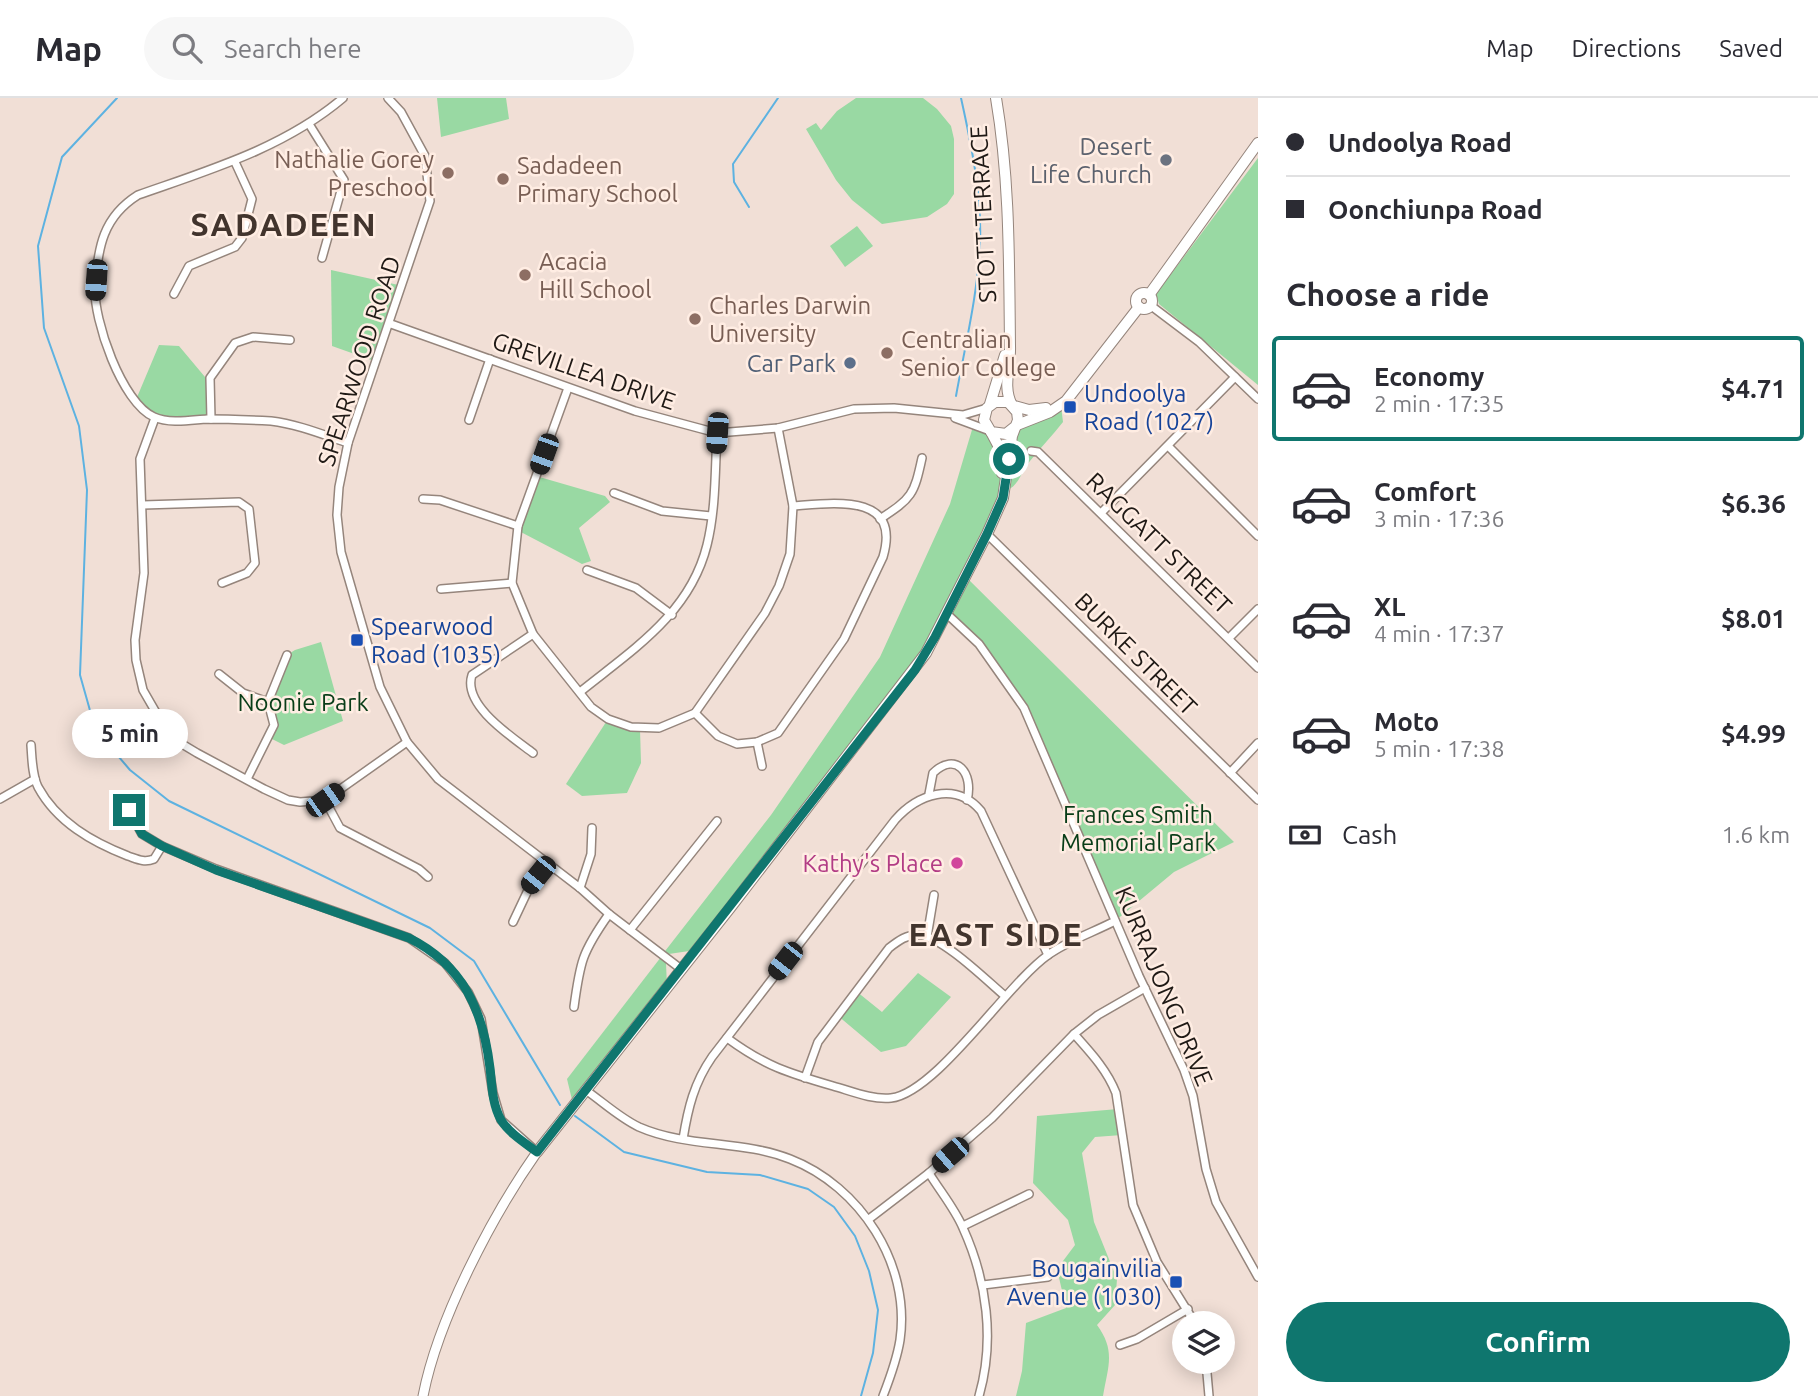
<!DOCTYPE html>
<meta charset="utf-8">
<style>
:root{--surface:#fff;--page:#f7f7f7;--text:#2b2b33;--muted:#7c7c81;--line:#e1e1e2;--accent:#0f766e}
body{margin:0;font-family:Ubuntu,sans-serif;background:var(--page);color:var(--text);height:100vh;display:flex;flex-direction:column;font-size:26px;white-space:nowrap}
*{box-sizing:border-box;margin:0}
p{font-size:23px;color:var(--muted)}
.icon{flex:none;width:38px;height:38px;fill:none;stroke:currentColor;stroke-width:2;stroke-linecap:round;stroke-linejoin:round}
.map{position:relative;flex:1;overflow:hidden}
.sheet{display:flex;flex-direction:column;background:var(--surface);width:560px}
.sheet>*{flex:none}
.top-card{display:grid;align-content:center;height:154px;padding:0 28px;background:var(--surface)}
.buttons{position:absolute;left:1172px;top:1213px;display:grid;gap:14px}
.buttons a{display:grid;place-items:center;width:63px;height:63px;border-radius:50%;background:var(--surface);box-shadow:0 4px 18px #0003;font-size:35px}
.end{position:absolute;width:32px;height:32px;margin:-16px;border:9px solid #0f766e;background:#fff;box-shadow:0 0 0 4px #fff}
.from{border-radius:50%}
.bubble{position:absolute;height:49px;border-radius:24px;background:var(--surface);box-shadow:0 4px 18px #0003;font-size:23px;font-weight:600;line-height:49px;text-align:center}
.car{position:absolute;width:21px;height:42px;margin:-21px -10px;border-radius:9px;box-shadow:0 0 5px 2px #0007;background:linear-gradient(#222 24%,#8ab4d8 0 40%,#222 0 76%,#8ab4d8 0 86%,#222 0)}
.top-card b{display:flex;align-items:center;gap:24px;height:66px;font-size:26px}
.top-card b+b{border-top:2px solid var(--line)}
.top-card i{width:18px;height:18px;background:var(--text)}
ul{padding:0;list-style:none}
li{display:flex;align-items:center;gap:21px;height:105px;margin:0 14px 10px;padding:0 14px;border:4px solid transparent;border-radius:7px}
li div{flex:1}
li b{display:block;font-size:26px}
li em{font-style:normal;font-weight:600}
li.selected{border-color:var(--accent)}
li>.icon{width:63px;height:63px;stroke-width:1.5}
h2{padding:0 28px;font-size:32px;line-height:84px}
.pay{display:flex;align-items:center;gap:18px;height:77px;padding:0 28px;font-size:26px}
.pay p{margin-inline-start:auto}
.cta{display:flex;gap:14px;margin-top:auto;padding:14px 28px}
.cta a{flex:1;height:80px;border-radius:42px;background:var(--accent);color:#fff;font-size:28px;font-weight:600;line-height:80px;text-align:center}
header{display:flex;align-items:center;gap:42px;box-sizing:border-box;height:98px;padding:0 35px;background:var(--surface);border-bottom:2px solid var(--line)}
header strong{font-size:33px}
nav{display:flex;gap:38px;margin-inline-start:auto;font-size:24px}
.search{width:490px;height:63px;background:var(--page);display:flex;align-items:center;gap:18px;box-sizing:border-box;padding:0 24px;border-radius:38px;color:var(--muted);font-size:26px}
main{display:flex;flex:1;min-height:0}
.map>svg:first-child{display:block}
</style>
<header>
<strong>Map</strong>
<div class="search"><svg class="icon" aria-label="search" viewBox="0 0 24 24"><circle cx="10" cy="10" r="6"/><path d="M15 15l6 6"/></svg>Search here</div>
<nav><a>Map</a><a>Directions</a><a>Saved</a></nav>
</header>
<main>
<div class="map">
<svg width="1258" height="1298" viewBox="0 0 1258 1298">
<rect width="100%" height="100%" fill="#f1dfd6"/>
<g fill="#99d9a3">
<path d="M437,0H506L509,21L441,39Z"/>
<path d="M856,0H923L937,11L951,28L954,41V96L947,106L927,119L882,126L852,102L836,82L806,31L816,25L821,32L837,13Z"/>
<path d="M1258,60V287L1159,206L1156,196Z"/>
<path d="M857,128L873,148L845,169L830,148Z"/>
<path d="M331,172L403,188L377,264L332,248Z"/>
<path d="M159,247L179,248L205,279L210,280L211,321L165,322L135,304Z"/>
<path d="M1061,308L1063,324C1052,338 1040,350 1030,363C1021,373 1020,387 1006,393L1014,331Z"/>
<path d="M974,325L987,329L1003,357L1001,396L966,479L1234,744L1174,774L1115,823L1024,610L996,568L947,516L935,539L696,852L662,857L771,717L880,559L950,406Z"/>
<path d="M536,378L605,398L610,404L579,430L591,463L582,466L517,432Z"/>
<path d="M321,544L343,623L284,647L268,639L274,627L268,604L287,557L295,552Z"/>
<path d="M608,621L640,631L641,665L627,695L582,698L566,686Z"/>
<path d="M661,859L666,865L667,889L574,1010L567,981Z"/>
<path d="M918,875L951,899L906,948L881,954L837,917L856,893L882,914Z"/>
<path d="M1118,1011L1122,1037L1095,1039L1082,1055L1094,1124L1117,1181L1115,1207L1097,1227C1116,1253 1108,1268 1103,1298H1016L1022,1273L1026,1225L1066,1210L1057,1171L1075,1147L1068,1122L1033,1085L1037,1018Z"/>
</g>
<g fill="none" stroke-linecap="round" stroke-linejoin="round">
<g stroke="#5db2e1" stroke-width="2">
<path d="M117,0L62,59L38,148L44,230L79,328L87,392L80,577L91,616L107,645L130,672L169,703L430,830L474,863L560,1007"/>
<path d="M749,109L734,84L733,66L778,0"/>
<path d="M956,298C965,248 978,196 980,144C982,98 971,45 961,0"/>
<path d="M575,1018L624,1054L707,1074L760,1077L808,1091L834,1109L855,1138L869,1173L878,1212L873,1255L861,1298"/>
</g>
<defs>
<g id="minor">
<path d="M343,0C284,50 209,72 138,97C103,119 98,149 95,188C93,222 122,305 154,319C170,326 191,322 207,321C228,321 250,322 271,323C297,326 324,337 348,345"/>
<path d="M388,0L401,14L425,58L430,103L348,345L339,389L337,417L341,454L380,589L407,644L438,681L580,790L609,816L681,871"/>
<path d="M309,26L344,82L322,160"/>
<path d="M174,196L189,168L235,149L242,140L252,101L235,64"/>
<path d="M1150,207L1199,244L1258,301"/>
<path d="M391,226L635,313L717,335L778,330L854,311L894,310L963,317L987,310"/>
<path d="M568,290L518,428L512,485L533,536L591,609L608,621L631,629L659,630L695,615L765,515L779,488L790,456L793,408L778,330"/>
<path d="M155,320L140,361L144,475L135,542L136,562L143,592L162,625L182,646L197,655L264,691L288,702L300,704L325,702L407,644"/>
<path d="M955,320L990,333"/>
<path d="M211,321L210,280L235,245L253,239L290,242"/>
<path d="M469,322L490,261"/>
<path d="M1168,348L1258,438"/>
<path d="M1031,353L1038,354L1258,570"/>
<path d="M614,395L662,413L711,418"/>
<path d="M423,401L440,402L518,428"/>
<path d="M143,407L239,404L249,411L255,465L247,475L222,485"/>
<path d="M1101,415L1235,279"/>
<path d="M880,421C912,400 914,397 922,360"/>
<path d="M987,436L1258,702"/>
<path d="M587,472L636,490L672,517"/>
<path d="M441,491L512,485"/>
<path d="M947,516L979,546L1024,610L1139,878L1184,972L1193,998L1206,1071L1216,1104L1258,1179"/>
<path d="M1229,540L1258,511"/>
<path d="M219,576L243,595L268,604"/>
<path d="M580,594C632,552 690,516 707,447C716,411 715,371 717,335"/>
<path d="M695,615L718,638L737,646L757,644L778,635L844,541L883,459C902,394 832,405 793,408"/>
<path d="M757,644L762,668"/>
<path d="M31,647C32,660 32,677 38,689C57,724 92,744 128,758C137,761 144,765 154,761L162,748"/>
<path d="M533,655C512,639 462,607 472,577L533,536"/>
<path d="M1230,675L1258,645"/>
<path d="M247,681L274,627L268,604L287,557"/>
<path d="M929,696L933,675C956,653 974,675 967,702"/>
<path d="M0,701L35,681"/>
<path d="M325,702L340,730L419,771L428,779"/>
<path d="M129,712L142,736L162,748L216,771L409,840L445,865L468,894L481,921L493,995L501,1022L537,1054"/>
<path d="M580,790L591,756L592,730"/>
<path d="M513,824L530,788L547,766"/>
<path d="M630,832L717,723"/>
<path d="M927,839L934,797"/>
<path d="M574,909C580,864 582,854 609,816"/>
<path d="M1074,936C1091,955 1107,972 1116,995L1133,1107L1157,1164L1195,1225"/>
<path d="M727,940C765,968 788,975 833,988C851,993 872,1002 891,1000C936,995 1007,886 1048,857C1067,843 1094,834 1115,823"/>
<path d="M805,980L818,944L889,850C898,843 907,836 919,837C943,839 986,882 1005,898"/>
<path d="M587,993C604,1005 620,1020 639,1029C687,1050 742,1042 790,1061C860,1088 911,1166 900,1242C897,1261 890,1280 883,1298"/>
<path d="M683,1041C688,1010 694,985 712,959L895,722C917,697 955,682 981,713L1048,857"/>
<path d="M929,1075C940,1093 955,1111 963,1130C987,1183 995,1242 979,1298"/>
<path d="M869,1121L929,1075L992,1020L1074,936L1098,917L1145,890"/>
<path d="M963,1128L1029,1096"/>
<path d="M983,1187L1048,1179"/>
<path d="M1120,1247L1137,1241L1188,1211"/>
<path d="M1206,1264L1209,1298"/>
</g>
<path id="tertiary" d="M423,1298C438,1221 492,1118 537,1054"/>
<g id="secondary">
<path d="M996,0C1010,82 1009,165 1010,248C1011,267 1002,289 1012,307"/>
<circle cx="1144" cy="203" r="8"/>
<path d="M1149,197L1258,45"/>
<path d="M990,306L1005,257"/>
<path d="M1014,308L1029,312L1046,310"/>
<path d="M1017,327L1050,314L1066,303L1139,209"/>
<path d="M991,334L1001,353L1002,375"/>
<path d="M537,1054L730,810L926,555L987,436L1003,400L1012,338L1018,322L1017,314L1008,304H995L987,310L984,322L991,334L1006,336L1016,328"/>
</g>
</defs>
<use href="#minor" stroke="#95857c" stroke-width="10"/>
<use href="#tertiary" stroke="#95857c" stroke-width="11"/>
<use href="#secondary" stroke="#95857c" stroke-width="12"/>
<use href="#minor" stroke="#fff" stroke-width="7"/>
<use href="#tertiary" stroke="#fff" stroke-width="9"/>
<use href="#secondary" stroke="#fff" stroke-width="10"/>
</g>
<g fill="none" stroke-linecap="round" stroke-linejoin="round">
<path stroke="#0f766e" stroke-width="9" d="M129,712L142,736L162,748L216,772L409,840C463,867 483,912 490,970C492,987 492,1006 501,1022C509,1035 525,1045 537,1054L915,572L935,539L987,436L1003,400L1009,361"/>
</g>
<circle fill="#6b7280" stroke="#ffede3" stroke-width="2.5" cx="1166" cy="62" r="7"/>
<g fill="#8d6e63" stroke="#ffede3" stroke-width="2.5">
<circle cx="448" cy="75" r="7"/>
<circle cx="503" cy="81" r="7"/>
<circle cx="525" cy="177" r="7"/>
<circle cx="695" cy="221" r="7"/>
<circle cx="887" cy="255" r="7"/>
</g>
<circle fill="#5c6f8a" stroke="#ffede3" stroke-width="2.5" cx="850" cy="265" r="7"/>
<g fill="#1a4fb4" stroke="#ffede3" stroke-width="2.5">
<rect x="1063" y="302" width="14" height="14" rx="3.5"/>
<rect x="350" y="535" width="14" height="14" rx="3.5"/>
<rect x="1169" y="1177" width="14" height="14" rx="3.5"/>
</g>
<circle fill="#d1479c" stroke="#ffede3" stroke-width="2.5" cx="957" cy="765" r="7"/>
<g text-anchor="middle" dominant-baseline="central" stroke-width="5" stroke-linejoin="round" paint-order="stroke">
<g font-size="24" fill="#5b616d" stroke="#ffede3" text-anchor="end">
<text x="1152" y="48">Desert<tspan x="1152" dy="28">Life Church</tspan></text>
</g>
<g font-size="24" fill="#785e54" stroke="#ffede3" text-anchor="start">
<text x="434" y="61" text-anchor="end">Nathalie Gorey<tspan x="434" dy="28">Preschool</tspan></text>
<text x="517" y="67">Sadadeen<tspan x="517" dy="28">Primary School</tspan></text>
<text x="539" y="163">Acacia<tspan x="539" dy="28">Hill School</tspan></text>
<text x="709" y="207">Charles Darwin<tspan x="709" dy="28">University</tspan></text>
<text x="901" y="241">Centralian<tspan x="901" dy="28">Senior College</tspan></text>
</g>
<g font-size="24" fill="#1f1915" stroke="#ffede3">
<text transform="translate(983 116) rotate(-93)">STOTT TERRACE</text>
<text transform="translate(359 263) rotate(-72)">SPEARWOOD ROAD</text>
<text transform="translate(584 273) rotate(19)">GREVILLEA DRIVE</text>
<text transform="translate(1159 445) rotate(44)">RAGGATT STREET</text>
<text transform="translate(1136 556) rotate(45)">BURKE STREET</text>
<text transform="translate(1164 888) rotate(67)">KURRAJONG DRIVE</text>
</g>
<g font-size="24" fill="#4e5e75" stroke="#ffede3" text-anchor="end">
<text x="836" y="265">Car Park</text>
</g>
<g font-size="24" fill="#164399" stroke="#ffede3" text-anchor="start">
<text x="1084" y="295">Undoolya<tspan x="1084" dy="28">Road (1027)</tspan></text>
<text x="371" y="528">Spearwood<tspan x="371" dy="28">Road (1035)</tspan></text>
<text x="1162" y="1170" text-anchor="end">Bougainvilia<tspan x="1162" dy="28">Avenue (1030)</tspan></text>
</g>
<g font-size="24" fill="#093d18" stroke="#ffede3">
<text x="303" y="604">Noonie Park</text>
<text x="1138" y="716">Frances Smith<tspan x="1138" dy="28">Memorial Park</tspan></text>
</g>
<g font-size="24" fill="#b23c85" stroke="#ffede3" text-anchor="end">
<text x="943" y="765">Kathy's Place</text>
</g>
<g font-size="32" font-weight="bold" letter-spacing="2" fill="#42342d" stroke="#ffede3">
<text x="284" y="126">SADADEEN</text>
<text x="996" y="836">EAST SIDE</text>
</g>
</g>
</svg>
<div class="buttons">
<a><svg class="icon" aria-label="layers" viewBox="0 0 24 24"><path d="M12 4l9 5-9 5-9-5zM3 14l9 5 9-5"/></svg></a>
</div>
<i class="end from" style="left:1009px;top:361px"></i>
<i class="end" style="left:129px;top:712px"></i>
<div class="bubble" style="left:72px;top:611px;width:116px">5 min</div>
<i class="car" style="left:96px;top:182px;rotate:184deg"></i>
<i class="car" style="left:717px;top:335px;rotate:184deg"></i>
<i class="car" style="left:544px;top:356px;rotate:200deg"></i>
<i class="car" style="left:325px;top:702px;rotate:55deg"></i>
<i class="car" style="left:538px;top:777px;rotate:219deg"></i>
<i class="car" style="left:785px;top:863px;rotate:218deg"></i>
<i class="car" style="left:950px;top:1057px;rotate:229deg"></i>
</div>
<section class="sheet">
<div class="top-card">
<b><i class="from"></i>Undoolya Road</b>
<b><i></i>Oonchiunpa Road</b>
</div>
<h2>Choose a ride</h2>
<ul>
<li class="selected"><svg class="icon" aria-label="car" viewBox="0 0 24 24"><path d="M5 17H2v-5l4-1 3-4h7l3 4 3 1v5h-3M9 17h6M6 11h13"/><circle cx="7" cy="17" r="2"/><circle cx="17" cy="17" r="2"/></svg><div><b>Economy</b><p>2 min · 17:35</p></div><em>$4.71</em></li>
<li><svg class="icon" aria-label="car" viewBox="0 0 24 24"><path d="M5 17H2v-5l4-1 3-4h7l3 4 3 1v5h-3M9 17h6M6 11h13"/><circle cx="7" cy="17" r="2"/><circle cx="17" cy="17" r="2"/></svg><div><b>Comfort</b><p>3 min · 17:36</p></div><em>$6.36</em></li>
<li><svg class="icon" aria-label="car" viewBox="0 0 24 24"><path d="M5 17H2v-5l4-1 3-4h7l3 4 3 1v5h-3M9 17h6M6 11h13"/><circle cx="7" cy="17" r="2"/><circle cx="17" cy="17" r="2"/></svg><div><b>XL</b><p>4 min · 17:37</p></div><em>$8.01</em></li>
<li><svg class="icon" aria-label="car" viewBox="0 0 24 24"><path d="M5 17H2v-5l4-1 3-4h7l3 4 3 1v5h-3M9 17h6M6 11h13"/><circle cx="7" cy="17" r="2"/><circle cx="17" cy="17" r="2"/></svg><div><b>Moto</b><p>5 min · 17:38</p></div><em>$4.99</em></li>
</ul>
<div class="pay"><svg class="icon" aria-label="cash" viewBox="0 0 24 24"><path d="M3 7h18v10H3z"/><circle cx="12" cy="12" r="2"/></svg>Cash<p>1.6 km</p></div>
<div class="cta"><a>Confirm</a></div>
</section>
</main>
